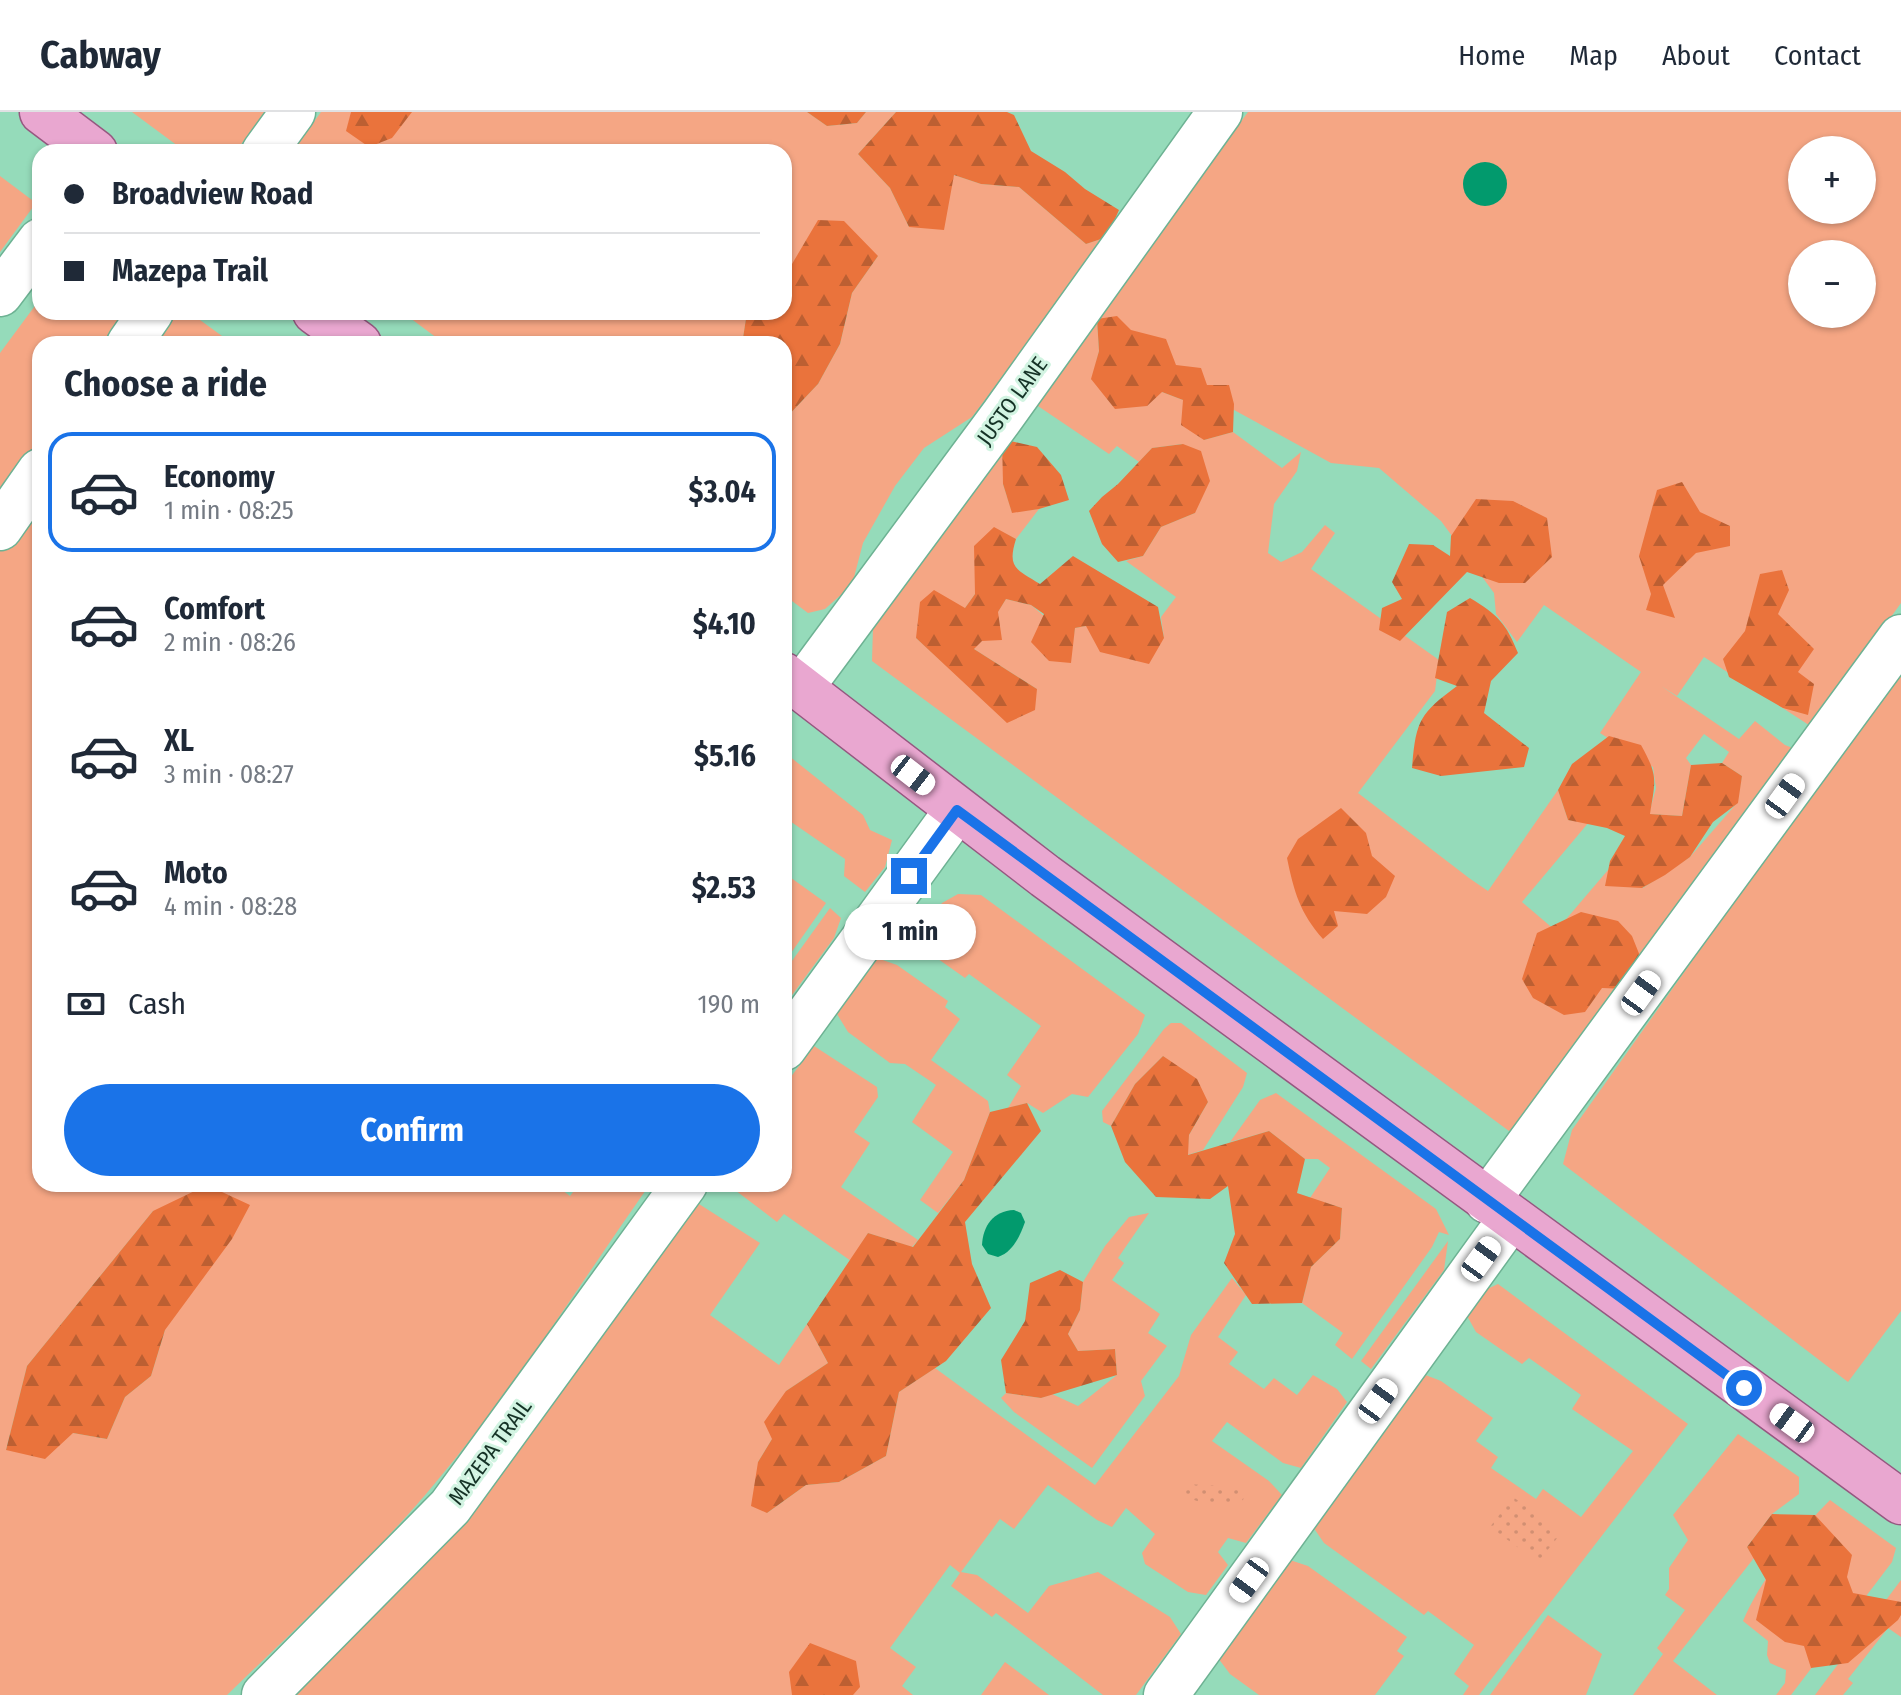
<!DOCTYPE html>
<meta charset="utf-8">
<style>
:root{--surface:#fff;--page:#f6f6f7;--text:#1f2937;--muted:#747a83;--line:#e0e1e3;--accent:#1a73e8}
body{margin:0;font-family:"Fira Sans Condensed",sans-serif;background:var(--page);color:var(--text);height:100vh;display:flex;flex-direction:column;font-size:30px;white-space:nowrap}
*{box-sizing:border-box;margin:0}
p{font-size:26px;color:var(--muted)}
.icon{flex:none;width:44px;height:44px;fill:none;stroke:currentColor;stroke-width:2;stroke-linecap:round;stroke-linejoin:round}
.map{position:relative;flex:1;overflow:hidden}
.sheet{position:absolute;left:32px;top:224px;width:760px;height:856px;display:flex;flex-direction:column;background:var(--surface);border-radius:24px;box-shadow:0 2px 6px #0004}
.sheet>*{flex:none}
.top-card{position:absolute;left:32px;top:32px;width:760px;height:176px;border-radius:24px;box-shadow:0 2px 6px #0004;display:grid;align-content:center;height:176px;padding:0 32px;background:var(--surface)}
.controls{position:absolute;left:1788px;top:24px;display:grid;gap:16px}
.controls a{display:grid;place-items:center;width:88px;height:88px;border-radius:50%;background:var(--surface);box-shadow:0 2px 6px #0004;font-size:40px}
.end{position:absolute;width:36px;height:36px;margin:-18px;border:10px solid #1a73e8;background:#fff;box-shadow:0 0 0 4px #fff}
.from{border-radius:50%}
.bubble{position:absolute;height:56px;border-radius:28px;background:var(--surface);box-shadow:0 2px 6px #0004;font-size:26px;font-weight:700;line-height:56px;text-align:center}
.car{position:absolute;width:24px;height:48px;margin:-24px -12px;border-radius:10px;box-shadow:0 0 6px 2px #0007;background:linear-gradient(#fff 24%,#345 0 40%,#fff 0 76%,#345 0 86%,#fff 0)}
.top-card b{display:flex;align-items:center;gap:28px;height:76px;font-size:30px}
.top-card b+b{border-top:2px solid var(--line)}
.top-card i{width:20px;height:20px;background:var(--text)}
ul{padding:0;list-style:none}
li{display:flex;align-items:center;gap:24px;height:120px;margin:0 16px 12px;padding:0 16px;border:4px solid transparent;border-radius:24px}
li div{flex:1}
li b{display:block;font-size:30px}
li em{font-style:normal;font-weight:700}
li.selected{border-color:var(--accent)}
li>.icon{width:72px;height:72px;stroke-width:1.5}
h2{padding:0 32px;font-size:36px;line-height:96px}
.pay{display:flex;align-items:center;gap:20px;height:88px;padding:0 32px;font-size:30px}
.pay p{margin-inline-start:auto}
.primary-button{display:flex;gap:16px;margin-top:auto;padding:16px 32px}
.primary-button a{flex:1;height:92px;border-radius:48px;background:var(--accent);color:#fff;font-size:32px;font-weight:700;line-height:92px;text-align:center}
header{display:flex;align-items:center;gap:48px;box-sizing:border-box;height:112px;padding:0 40px;background:var(--surface);border-bottom:2px solid var(--line)}
header strong{font-size:38px}
nav{display:flex;gap:44px;margin-inline-start:auto;font-size:28px}
.map>svg:first-child{display:block}
</style>
<header>
<strong>Cabway</strong>
<nav><a>Home</a><a>Map</a><a>About</a><a>Contact</a></nav>
</header>
<div class="map">
<svg width="1901" height="1583" viewBox="0 0 1901 1583">
<defs>
<pattern id="forest-firs" width="22" height="20" patternUnits="userSpaceOnUse" patternTransform="scale(2)"><rect width="22" height="20" fill="#ea733c"/><path d="M5 1l3.5 6h-7zM16 11l3.5 6h-7z" fill="#bc5f32"/></pattern>
<pattern id="park-dots" width="8" height="8" patternUnits="userSpaceOnUse" patternTransform="scale(2)"><rect width="8" height="8" fill="#f5a684"/><path d="M2 2h.1M6 6h.1" fill="none" stroke="#d18f72" stroke-width="1.8" stroke-linecap="round"/></pattern>
</defs>
<rect width="100%" height="100%" fill="#95dbba"/>
<g fill="#f5a684" fill-rule="evenodd">
<path d="M132,0H266L235,40H186Z"/>
<path d="M321,0H807L827,14L857,11L866,0H896L858,42L890,76L909,115L954,63L981,72L1019,75L1086,132L1107,125L972,305L924,336L895,374L863,431L852,473L825,497L808,501L784,483V308L818,272L840,232L852,181L878,144L792,152L784,156V40H292Z"/>
<path d="M1248,0H1901V491L1812,615L1704,545L1677,584L1661,574L1739,627L1755,609L1785,633L1795,637L1529,1003L1509,1019L872,549L873,515L1003,338V372L1012,400L1039,397L1016,427L994,416L975,482L965,496L916,526L948,555L1037,577L974,537L1006,487L1031,493L1073,528L1075,516L1086,514L1164,526L1161,505L1176,485L1126,449L1143,444L1161,415L1195,401L1182,332L1152,336L1139,350L1117,334L1109,342L1035,292ZM1802,38H1862V98H1802ZM1802,142H1862V202H1802ZM1097,208L1172,264L1331,351L1379,356L1441,409L1494,481L1496,502L1517,530L1544,493L1641,560L1600,621L1653,655L1656,676L1649,702L1682,704L1691,653L1686,646L1704,622L1729,640L1722,651L1742,664L1737,691L1690,745L1643,776L1608,758L1556,819L1522,790L1589,710L1568,708L1558,678L1488,779L1469,766L1358,681L1435,579L1439,548L1311,457L1335,421L1325,413L1302,440L1281,450L1268,441L1274,392L1297,359L1301,340L1282,356L1233,320L1204,328L1183,288L1162,280L1092,267L1099,239Z"/>
<path d="M0,64L36,91L0,140Z"/>
<path d="M40,187V200H189L233,232H40V1072H554L570,1084L579,1072H650C580,1172 514,1277 436,1370C373,1446 298,1514 227,1583H0V241ZM153,1099L165,1218L151,1264L125,1285L107,1327L73,1321L6,1338L27,1254Z"/>
<path d="M402,200H747L743,226L739,232H445Z"/>
<path d="M1901,559V1199L1848,1270L1563,1052L1572,1018L1808,686Z"/>
<path d="M784,640L863,703L870,718L892,728L885,755L865,780L844,764L845,747L784,705Z"/>
<path d="M787,763L826,791L784,851V767Z"/>
<path d="M958,782L981,783L1145,903L1138,922L1088,985L1072,982L1043,1001L1027,991L1008,996L1021,974L1007,963L1041,914L969,862L965,866L914,830L942,791Z"/>
<path d="M830,796L841,806L834,826L784,894V860Z"/>
<path d="M877,846L897,853L948,889L945,895L960,907L931,948L988,989L990,1000L964,1068L938,1101L920,1088L953,1040L912,1010L936,973L905,952L890,951L848,920L837,902Z"/>
<path d="M1171,911H1181L1247,961L1243,975L1203,1038L1187,1043L1189,1023L1208,990L1163,944L1135,972L1111,1014L1103,1010L1102,999L1164,917Z"/>
<path d="M814,934L877,975L878,985L854,1020L870,1031L841,1075L918,1128L912,1135L868,1121L851,1149L784,1102L777,1110L727,1072H784V974Z"/>
<path d="M1276,981L1436,1097L1449,1123L1439,1120L1432,1135L1352,1247L1335,1233L1343,1221L1302,1191L1311,1155L1340,1127L1342,1096L1310,1086L1330,1056L1318,1047H1305L1269,1019L1230,1030L1260,988Z"/>
<path d="M699,1092L760,1131L710,1203L779,1253L807,1212L828,1251L786,1279L772,1327L758,1350L767,1401L806,1373L839,1370L886,1344L899,1280L935,1256L1095,1373L1179,1264L1191,1223L1232,1166L1246,1183L1218,1225L1238,1240L1229,1252L1264,1277L1274,1266L1297,1283L1313,1263L1337,1277L1347,1290L1301,1356L1283,1351L1227,1310L1212,1329L1269,1369L1282,1383L1246,1431L1228,1426L1218,1440L1228,1453L1206,1483L1188,1480L1145,1452L1142,1441L1155,1422L1126,1396L1112,1415L1097,1408L1048,1373L1014,1417L1000,1407L961,1460L977,1463L1028,1501L1049,1474L1098,1460L1170,1505L1181,1522L1136,1583H1103L996,1501L992,1505L951,1474L960,1461L950,1453L890,1536L916,1555L902,1574L913,1583H290L478,1389Z"/>
<path d="M1149,1101L1118,1146L1124,1151L1112,1168L1160,1202L1148,1221L1167,1234L1141,1269L1145,1284L1092,1356L1014,1300L1001,1286L1006,1281L1041,1286L1052,1282L1078,1294L1117,1263L1115,1237L1078,1239L1068,1222L1080,1198L1083,1170L1105,1134L1129,1105Z"/>
<path d="M1448,1129L1444,1158L1371,1257L1361,1249Z"/>
<path d="M1498,1172L1688,1312L1479,1583H1463L1469,1574L1454,1562L1474,1533L1428,1499L1424,1503L1324,1431L1311,1412L1423,1262L1441,1269L1493,1306L1476,1329L1498,1345L1491,1356L1536,1387L1543,1377L1581,1405L1633,1339L1572,1297L1581,1283L1529,1246L1522,1252L1476,1220L1466,1202L1483,1179Z"/>
<path d="M1738,1322L1799,1365V1382L1772,1402L1747,1435L1754,1446L1673,1549L1717,1583H1633L1663,1542L1657,1536L1685,1498L1665,1483L1669,1477V1456L1688,1428L1673,1403Z"/>
<path d="M1830,1388L1896,1436L1892,1450L1791,1583H1776L1785,1571L1786,1558L1770,1551L1767,1543L1768,1529L1743,1509C1760,1468 1799,1419 1830,1388Z"/>
<path d="M1287,1447L1308,1454L1407,1525L1397,1539L1404,1544L1375,1583H1259L1230,1562L1218,1546Z"/>
<path d="M1901,1468V1525L1888,1516L1848,1567L1853,1571L1843,1583H1815Z"/>
<path d="M1548,1503L1602,1542L1586,1583H1490Z"/>
<path d="M1005,1550L1049,1583H981Z"/>
</g>
<g fill="url(#forest-firs)">
<path d="M351,0H412L392,26L369,35L346,19Z"/>
<path d="M807,0H866L857,11L827,14Z"/>
<path d="M896,0H1007L1014,3L1031,39L1065,60L1085,77L1119,98L1107,125L1086,132L1019,75L981,72L954,63L944,118L909,115L890,76L858,42Z"/>
<path d="M818,108L844,109L878,144L852,181L840,232L818,272L784,308V232H739L743,226L747,200H784V156L792,152Z"/>
<path d="M1117,204L1131,218L1166,227L1176,253L1201,256L1207,273H1229L1234,292L1233,320L1204,328L1181,313L1183,288L1162,280L1147,294L1115,297L1091,267L1099,239L1097,207Z"/>
<path d="M1002,327L1037,335L1061,363L1069,388L1039,397L1012,401L1003,372Z"/>
<path d="M1183,332L1201,339L1210,369L1195,401L1161,415L1143,444L1118,450L1102,432L1089,399L1102,385L1118,372L1152,336Z"/>
<path d="M1682,370L1700,400L1730,414V434L1696,441L1663,473L1675,506L1646,498L1651,482L1639,444L1657,378Z"/>
<path d="M1476,387L1513,389L1547,406L1552,445L1525,471H1499L1467,460L1400,529L1379,518L1382,496L1402,487L1392,470L1409,432L1433,433L1450,444L1451,424Z"/>
<path d="M994,415L1016,427C1007,456 1016,457 1040,472L1073,444L1158,495L1164,526L1149,552L1100,540L1086,514L1075,516L1071,551L1049,549L1031,530L1044,502L1031,493L1006,487L998,500L1002,528L982,529L974,537L1037,577L1035,598L1007,611L916,526L920,490L934,478L965,496L975,482L974,434Z"/>
<path d="M1782,458L1789,478L1778,502L1814,537L1798,560L1814,572L1808,603L1783,596L1729,565L1723,547L1745,519L1760,462Z"/>
<path d="M1470,486C1498,503 1506,511 1518,541L1491,569L1484,601L1529,636L1524,655L1441,664L1412,656C1416,609 1419,602 1457,574L1435,566L1447,500Z"/>
<path d="M1609,624L1641,633C1659,665 1655,669 1650,702L1682,704L1691,653L1722,651L1742,664L1738,691L1713,710L1690,745L1665,763L1642,776L1605,774L1610,749L1625,724L1607,716L1568,708L1558,678L1572,652Z"/>
<path d="M1341,696L1366,721L1372,744L1395,764L1386,785L1367,802L1334,799L1338,814L1323,827C1300,801 1294,780 1287,746L1298,727Z"/>
<path d="M1581,800L1618,809L1632,824L1646,859L1626,877L1602,876L1585,900L1564,903L1533,886L1522,867L1537,821Z"/>
<path d="M1163,944L1197,967L1208,990L1189,1023L1188,1043L1269,1019L1305,1047L1297,1081L1342,1096L1340,1127L1311,1155L1302,1191L1252,1192L1224,1151L1235,1122L1228,1074L1210,1087L1156,1085L1125,1050L1111,1014L1135,972Z"/>
<path d="M1027,991L1041,1019L965,1110L972,1152L991,1196L946,1249L899,1280L886,1344L839,1370L806,1373L767,1401L751,1394L758,1350L772,1327L764,1310L786,1279L828,1251L807,1212L868,1121L913,1135L964,1068L990,1000Z"/>
<path d="M207,1073L250,1093L232,1127L165,1218L151,1264L125,1285L107,1327L73,1321L45,1347L6,1338L27,1254L153,1099Z"/>
<path d="M1060,1158L1083,1170L1080,1198L1068,1222L1078,1239L1115,1237L1117,1263L1041,1286L1006,1281L1001,1248L1025,1209L1030,1171Z"/>
<path d="M1772,1402L1815,1403L1852,1443L1847,1465L1853,1481L1901,1490V1503L1898,1508L1848,1551L1811,1556L1804,1534L1785,1530L1756,1508L1766,1468L1747,1435Z"/>
<path d="M810,1531L856,1549L860,1575L853,1583H792L789,1560Z"/>
</g>
<g fill="url(#park-dots)">
<path d="M1186,1372L1242,1375L1246,1379L1243,1388C1220,1397 1207,1394 1185,1384Z"/>
<path d="M1513,1385L1562,1420L1538,1450L1490,1415Z"/>
</g>
<g fill="#029a6d">
<circle cx="1485" cy="72" r="22"/>
<path d="M1014,1098L1021,1101L1025,1110C1020,1124 1013,1140 998,1145L988,1142L982,1133C983,1114 993,1099 1014,1098Z"/>
</g>
<g fill="none" stroke-linecap="round" stroke-linejoin="round">
<defs>
<g id="minor">
<path d="M264,40L293,0"/>
<path d="M0,182L40,129"/>
<path d="M129,232L151,200"/>
<path d="M0,416L40,359"/>
<path d="M801,576L1003,303L1220,0"/>
<path d="M784,936L957,698"/>
<path d="M1487,1089L1901,525"/>
<path d="M264,1583L450,1395L685,1072"/>
<path d="M1166,1583L1511,1106"/>
</g>
<g id="major">
<path d="M42,0L95,40"/>
<path d="M315,200L359,232"/>
<path d="M784,563L1045,764L1901,1390"/>
</g>
</defs>
<use href="#minor" stroke="#6db293" stroke-width="47"/>
<use href="#major" stroke="#955880" stroke-width="47"/>
<use href="#minor" stroke="#fff" stroke-width="44"/>
<use href="#major" stroke="#e9a7d0" stroke-width="44"/>
</g>
<g fill="none" stroke-linecap="round" stroke-linejoin="round">
<path stroke="#1a73e8" stroke-width="10" d="M909,764L957,698L1744,1276"/>
</g>
<g text-anchor="middle" dominant-baseline="central" stroke-width="6" stroke-linejoin="round" paint-order="stroke">
<g font-size="22" fill="#153226" stroke="#d2f4e2">
<text transform="translate(1012 289) rotate(-54)">JUSTO LANE</text>
<text transform="translate(490 1340) rotate(-54)">MAZEPA TRAIL</text>
</g>
</g>
</svg>
<div class="controls">
<a>+</a>
<a>−</a>
</div>
<i class="end from" style="left:1744px;top:1276px"></i>
<i class="end" style="left:909px;top:764px"></i>
<div class="bubble" style="left:844px;top:792px;width:132px">1 min</div>
<i class="car" style="left:913px;top:663px;rotate:128deg"></i>
<i class="car" style="left:1785px;top:684px;rotate:36deg"></i>
<i class="car" style="left:1641px;top:881px;rotate:36deg"></i>
<i class="car" style="left:1481px;top:1147px;rotate:36deg"></i>
<i class="car" style="left:1378px;top:1289px;rotate:36deg"></i>
<i class="car" style="left:1792px;top:1311px;rotate:306deg"></i>
<i class="car" style="left:1249px;top:1468px;rotate:216deg"></i>
<div class="top-card">
<b><i class="from"></i>Broadview Road</b>
<b><i></i>Mazepa Trail</b>
</div>
<section class="sheet">
<h2>Choose a ride</h2>
<ul>
<li class="selected"><svg class="icon" aria-label="car" viewBox="0 0 24 24"><path d="M5 17H2v-5l4-1 3-4h7l3 4 3 1v5h-3M9 17h6M6 11h13"/><circle cx="7" cy="17" r="2"/><circle cx="17" cy="17" r="2"/></svg><div><b>Economy</b><p>1 min · 08:25</p></div><em>$3.04</em></li>
<li><svg class="icon" aria-label="car" viewBox="0 0 24 24"><path d="M5 17H2v-5l4-1 3-4h7l3 4 3 1v5h-3M9 17h6M6 11h13"/><circle cx="7" cy="17" r="2"/><circle cx="17" cy="17" r="2"/></svg><div><b>Comfort</b><p>2 min · 08:26</p></div><em>$4.10</em></li>
<li><svg class="icon" aria-label="car" viewBox="0 0 24 24"><path d="M5 17H2v-5l4-1 3-4h7l3 4 3 1v5h-3M9 17h6M6 11h13"/><circle cx="7" cy="17" r="2"/><circle cx="17" cy="17" r="2"/></svg><div><b>XL</b><p>3 min · 08:27</p></div><em>$5.16</em></li>
<li><svg class="icon" aria-label="car" viewBox="0 0 24 24"><path d="M5 17H2v-5l4-1 3-4h7l3 4 3 1v5h-3M9 17h6M6 11h13"/><circle cx="7" cy="17" r="2"/><circle cx="17" cy="17" r="2"/></svg><div><b>Moto</b><p>4 min · 08:28</p></div><em>$2.53</em></li>
</ul>
<div class="pay"><svg class="icon" aria-label="cash" viewBox="0 0 24 24"><path d="M3 7h18v10H3z"/><circle cx="12" cy="12" r="2"/></svg>Cash<p>190 m</p></div>
<div class="primary-button"><a>Confirm</a></div>
</section>
</div>
